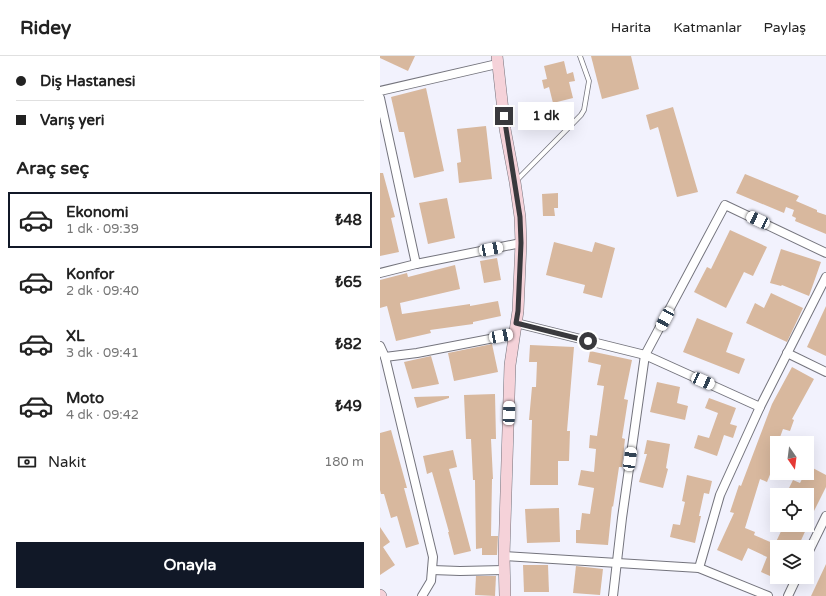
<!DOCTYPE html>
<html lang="tr">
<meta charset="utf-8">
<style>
:root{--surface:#fff;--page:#f6f6f6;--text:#222;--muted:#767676;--line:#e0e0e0;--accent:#111827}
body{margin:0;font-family:"Varela Round",sans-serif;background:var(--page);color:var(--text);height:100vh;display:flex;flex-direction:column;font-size:15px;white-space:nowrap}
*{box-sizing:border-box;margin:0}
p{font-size:13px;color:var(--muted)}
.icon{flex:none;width:22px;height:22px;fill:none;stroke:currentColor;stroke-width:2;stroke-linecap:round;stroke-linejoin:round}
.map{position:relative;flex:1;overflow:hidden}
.side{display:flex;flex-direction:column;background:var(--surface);width:380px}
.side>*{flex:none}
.hud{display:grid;align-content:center;height:88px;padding:0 16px;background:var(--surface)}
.needle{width:26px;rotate:166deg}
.controls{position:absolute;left:390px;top:380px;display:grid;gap:8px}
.controls a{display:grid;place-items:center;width:44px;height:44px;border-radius:0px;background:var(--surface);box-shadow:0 4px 16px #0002;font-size:20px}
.end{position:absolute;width:18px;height:18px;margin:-9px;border:5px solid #39393d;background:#fff;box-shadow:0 0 0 2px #fff}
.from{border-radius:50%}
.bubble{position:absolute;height:28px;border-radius:0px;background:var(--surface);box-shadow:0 4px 16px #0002;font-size:13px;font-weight:800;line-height:28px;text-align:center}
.car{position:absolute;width:12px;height:24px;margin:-12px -6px;border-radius:5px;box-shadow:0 0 3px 1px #0007;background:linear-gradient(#fff 24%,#345 0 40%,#fff 0 76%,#345 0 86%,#fff 0)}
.hud b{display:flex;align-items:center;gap:14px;height:38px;font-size:15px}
.hud b+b{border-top:1px solid var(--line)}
.hud i{width:10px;height:10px;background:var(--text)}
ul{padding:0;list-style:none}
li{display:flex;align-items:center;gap:12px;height:56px;margin:0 8px 6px;padding:0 8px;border:2px solid transparent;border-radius:0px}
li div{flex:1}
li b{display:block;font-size:15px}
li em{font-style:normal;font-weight:800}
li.active{border-color:var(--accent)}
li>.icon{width:36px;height:36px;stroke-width:1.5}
h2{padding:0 16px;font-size:18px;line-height:48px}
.pay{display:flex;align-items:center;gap:10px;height:44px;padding:0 16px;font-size:15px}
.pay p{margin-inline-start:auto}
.cta{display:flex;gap:8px;margin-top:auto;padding:8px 16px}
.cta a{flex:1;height:46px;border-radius:0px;background:var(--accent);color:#fff;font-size:16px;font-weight:800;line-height:46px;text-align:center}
header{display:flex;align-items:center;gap:24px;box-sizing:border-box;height:56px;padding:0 20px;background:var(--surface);border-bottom:1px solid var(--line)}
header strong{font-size:19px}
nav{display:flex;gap:22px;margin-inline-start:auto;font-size:14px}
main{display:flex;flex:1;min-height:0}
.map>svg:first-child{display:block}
</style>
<header>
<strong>Ridey</strong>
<nav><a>Harita</a><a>Katmanlar</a><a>Paylaş</a></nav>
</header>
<main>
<section class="side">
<div class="hud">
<b><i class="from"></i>Diş Hastanesi</b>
<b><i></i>Varış yeri</b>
</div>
<h2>Araç seç</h2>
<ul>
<li class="active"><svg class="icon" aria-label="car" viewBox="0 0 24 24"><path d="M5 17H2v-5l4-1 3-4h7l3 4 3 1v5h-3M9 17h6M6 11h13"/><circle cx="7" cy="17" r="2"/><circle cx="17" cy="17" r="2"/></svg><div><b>Ekonomi</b><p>1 dk · 09:39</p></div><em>₺48</em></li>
<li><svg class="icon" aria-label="car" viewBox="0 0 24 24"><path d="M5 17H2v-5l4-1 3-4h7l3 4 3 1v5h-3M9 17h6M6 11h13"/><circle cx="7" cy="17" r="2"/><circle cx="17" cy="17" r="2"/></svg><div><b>Konfor</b><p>2 dk · 09:40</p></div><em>₺65</em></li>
<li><svg class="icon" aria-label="car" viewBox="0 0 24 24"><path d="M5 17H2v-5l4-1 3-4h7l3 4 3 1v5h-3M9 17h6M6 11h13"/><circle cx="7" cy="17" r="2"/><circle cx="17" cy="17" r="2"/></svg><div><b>XL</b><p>3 dk · 09:41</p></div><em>₺82</em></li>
<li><svg class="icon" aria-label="car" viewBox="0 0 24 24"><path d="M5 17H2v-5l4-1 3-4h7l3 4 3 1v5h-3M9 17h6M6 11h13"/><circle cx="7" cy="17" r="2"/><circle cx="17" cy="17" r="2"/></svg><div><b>Moto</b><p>4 dk · 09:42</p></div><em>₺49</em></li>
</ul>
<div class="pay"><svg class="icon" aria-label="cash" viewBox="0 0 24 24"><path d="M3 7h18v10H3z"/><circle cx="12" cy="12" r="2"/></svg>Nakit<p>180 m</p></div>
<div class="cta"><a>Onayla</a></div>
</section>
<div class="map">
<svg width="446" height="540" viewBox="0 0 446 540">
<rect width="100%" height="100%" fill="#f2f2fd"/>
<g fill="#d8b89e">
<path d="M0,0H35L28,15L0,2Z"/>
<path d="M211,0H251L259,33L222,43Z"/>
<path d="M184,5L187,18L193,16L195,25L189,26L193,42L173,47L169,31L164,33L162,24L167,23L164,10Z"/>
<path d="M46,32L64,115L34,122L24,76H19L11,41Z"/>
<path d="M293,51L318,136L297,141L278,71L270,74L266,59Z"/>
<path d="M106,70L112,123L79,127L77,107L81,106L77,73Z"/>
<path d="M0,117H3L15,161L11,162L19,196L0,200Z"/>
<path d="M365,118L419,140L416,145L437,154V156L446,159V178L415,165L416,162L412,160L414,154L406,151L404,157L356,137Z"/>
<path d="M178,137V152H174L175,160H163L162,138Z"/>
<path d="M67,142L75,182L48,188L39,147Z"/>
<path d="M350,174L387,191L373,220L364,216L346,252L314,236L327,211L331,213Z"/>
<path d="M174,186L212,196L215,186L235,192L222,242L203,237L205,229L166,219Z"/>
<path d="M401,193L441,206L429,240L402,229L401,230L390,227Z"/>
<path d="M117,202L121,224L104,227L100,205Z"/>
<path d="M75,209L80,233L20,247L22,258L90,248V250L118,245L121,260L93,266V268L50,274L51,277L16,285L7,250L0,252V224L27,217L28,221Z"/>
<path d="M391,237L423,252L407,286L366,267L375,247L384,252Z"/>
<path d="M446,250V300L427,291Z"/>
<path d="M317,262L353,277L346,296L365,303L359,318L303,296Z"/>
<path d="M112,288L118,316L74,325L68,297Z"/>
<path d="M150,289L194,291L187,375H190L189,405H178V429H150L152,364H149L152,331H156L157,306H149Z"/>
<path d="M210,295L252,304L244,343L248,344L242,382L245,383L242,411H239L233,451L232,450L228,489L196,487V474H200L202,457L210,458L214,432L198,429L201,414L214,416L216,393L209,392L210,379L217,380L224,330L217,329L221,309L208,306Z"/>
<path d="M51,300L59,328L32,333L24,306Z"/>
<path d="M412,311L434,323L412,363L414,364L410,375L403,373L395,395L397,396V412L393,411L387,426L380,423L365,472L375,476L374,479L395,488L404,469H428L418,491H397V523L381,516L387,501L368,492L362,505L337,494L354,457L350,456L359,429L361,430L392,348Z"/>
<path d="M277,326L300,331L297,347L308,350L305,364L270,356Z"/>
<path d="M115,338L116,383H111L113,423H112L111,480H118L117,499H102V492L96,493L95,424H93L91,383H86L84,339Z"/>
<path d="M69,340V342L37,352L34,341Z"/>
<path d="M329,342L356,352L350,368L357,370L353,382L344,379L337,400L314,392L318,379L329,382L338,357L325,352Z"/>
<path d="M11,374L27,432H24L39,488L26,492L17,460L11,462L4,438H1L0,434V377Z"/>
<path d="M267,384L290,388L286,412L288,413L283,432L259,426L267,398H264Z"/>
<path d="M73,394L77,411L69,413L91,495L74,499L68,476H69L52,416L47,418L43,400Z"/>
<path d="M429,410L446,419V431L427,469V439H413L407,436L413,424L420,427L425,417H427Z"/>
<path d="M307,419L332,425L329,438L324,437L319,460H321L315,487L290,481L293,468L300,469L305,446L302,445Z"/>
<path d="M179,452L180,486L147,487L145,453Z"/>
<path d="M0,471L10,486L3,491L15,509L0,519Z"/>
<path d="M446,508V540H431Z"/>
<path d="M143,509H168L169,536H144Z"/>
<path d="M196,510L223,513L220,539L193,537Z"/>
<path d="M96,520H116L115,540L95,539Z"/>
</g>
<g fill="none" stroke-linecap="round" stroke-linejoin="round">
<defs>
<path id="lane" d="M137,124L201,59L204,54L209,25L200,0"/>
<g id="street">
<path d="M0,35L117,8"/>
<path d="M0,42L36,208"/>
<path d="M0,217L36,208L141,187"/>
<path d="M136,267L265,299L380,351"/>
<path d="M0,290L5,301L53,501L51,525L42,540"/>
<path d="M407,297L446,316"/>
<path d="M5,301L37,297L135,278"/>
<path d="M427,499L446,460"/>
<path d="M124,500L319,512L388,540"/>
<path d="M319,512L340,439L380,351L446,221"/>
<path d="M52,514L80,515L124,514"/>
<path d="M233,540L242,462L265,299L345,149L446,197"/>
<path d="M408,540L417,521"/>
</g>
<g id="secondary">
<path d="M117,0L125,73L135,126L140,161L141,187L138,255L130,309L124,500L125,540"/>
<path d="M0,539L1,540"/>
</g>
</defs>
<use href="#lane" stroke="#74747d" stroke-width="5.5"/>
<use href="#street" stroke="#74747d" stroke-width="10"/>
<use href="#secondary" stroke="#74747d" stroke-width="12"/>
<use href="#lane" stroke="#fff" stroke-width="4"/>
<use href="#street" stroke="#fff" stroke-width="8"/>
<use href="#secondary" stroke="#f5d2d9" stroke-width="11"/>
</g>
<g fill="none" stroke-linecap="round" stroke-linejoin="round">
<path stroke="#39393d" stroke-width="5" d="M124,60L140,161L141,187L138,255L136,267L208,285"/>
</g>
</svg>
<div class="controls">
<a><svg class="needle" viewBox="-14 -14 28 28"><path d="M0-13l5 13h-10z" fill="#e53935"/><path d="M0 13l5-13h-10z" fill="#767676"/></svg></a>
<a><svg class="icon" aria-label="locate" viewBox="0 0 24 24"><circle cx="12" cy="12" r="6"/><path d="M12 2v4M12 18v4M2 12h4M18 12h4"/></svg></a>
<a><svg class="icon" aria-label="layers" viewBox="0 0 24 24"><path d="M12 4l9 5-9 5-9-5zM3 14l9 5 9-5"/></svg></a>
</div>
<i class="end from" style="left:208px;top:285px"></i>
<i class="end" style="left:124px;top:60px"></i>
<div class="bubble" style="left:138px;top:46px;width:56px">1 dk</div>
<i class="car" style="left:378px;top:164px;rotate:295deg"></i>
<i class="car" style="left:111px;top:193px;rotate:79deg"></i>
<i class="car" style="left:285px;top:263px;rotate:208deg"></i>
<i class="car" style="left:121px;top:280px;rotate:79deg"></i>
<i class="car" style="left:323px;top:325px;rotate:114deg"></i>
<i class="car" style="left:129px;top:357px;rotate:2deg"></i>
<i class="car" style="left:250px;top:403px;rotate:8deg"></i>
</div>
</main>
